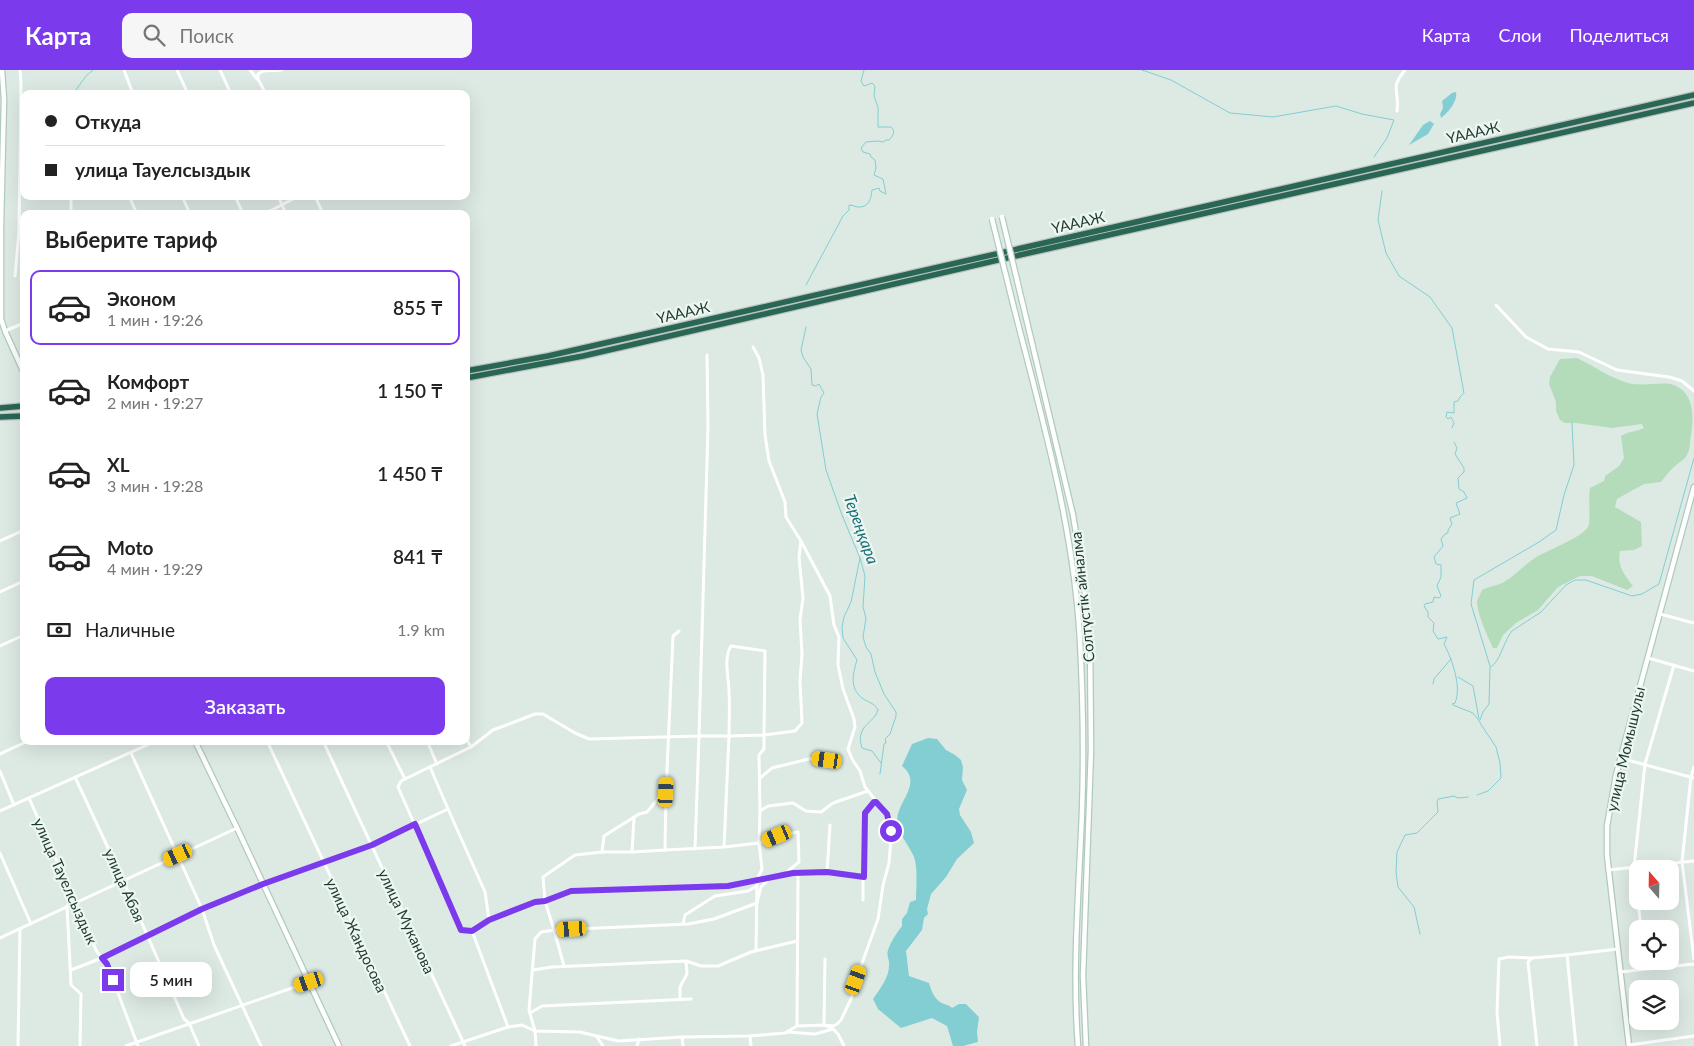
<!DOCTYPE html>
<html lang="ru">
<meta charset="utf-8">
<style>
:root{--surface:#fff;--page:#f6f6f6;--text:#222;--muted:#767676;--line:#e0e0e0;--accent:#7c3aed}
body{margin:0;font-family:Lato,sans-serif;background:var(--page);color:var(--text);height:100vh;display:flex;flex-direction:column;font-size:19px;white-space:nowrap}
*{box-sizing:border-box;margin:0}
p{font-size:16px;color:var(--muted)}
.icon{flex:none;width:28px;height:28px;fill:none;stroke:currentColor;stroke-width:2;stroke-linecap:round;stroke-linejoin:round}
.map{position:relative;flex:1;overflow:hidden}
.details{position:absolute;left:20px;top:140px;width:450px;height:535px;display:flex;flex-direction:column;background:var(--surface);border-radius:10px;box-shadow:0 5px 20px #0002}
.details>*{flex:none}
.hud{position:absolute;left:20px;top:20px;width:450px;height:110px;border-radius:10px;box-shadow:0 5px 20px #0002;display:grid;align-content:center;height:110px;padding:0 25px;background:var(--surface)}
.needle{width:32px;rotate:340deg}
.buttons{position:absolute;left:1629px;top:790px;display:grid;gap:10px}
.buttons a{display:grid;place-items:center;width:50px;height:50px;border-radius:10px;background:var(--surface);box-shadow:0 5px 20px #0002;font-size:25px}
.end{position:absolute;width:22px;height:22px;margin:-11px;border:6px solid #7c3aed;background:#fff;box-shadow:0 0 0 2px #fff}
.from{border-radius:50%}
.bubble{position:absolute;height:35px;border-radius:10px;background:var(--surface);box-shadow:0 5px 20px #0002;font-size:16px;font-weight:600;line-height:35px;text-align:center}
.car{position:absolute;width:15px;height:30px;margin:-15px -8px;border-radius:6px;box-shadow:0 0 4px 1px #0007;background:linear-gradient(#f5c518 24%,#345 0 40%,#f5c518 0 76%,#345 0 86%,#f5c518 0)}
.hud b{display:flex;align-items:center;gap:18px;height:48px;font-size:19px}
.hud b+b{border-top:1px solid var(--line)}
.hud i{width:12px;height:12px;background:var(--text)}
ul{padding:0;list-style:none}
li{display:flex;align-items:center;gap:15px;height:75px;margin:0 10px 8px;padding:0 15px;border:2px solid transparent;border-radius:10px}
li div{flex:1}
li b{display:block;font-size:19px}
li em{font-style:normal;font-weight:600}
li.current{border-color:var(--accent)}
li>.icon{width:45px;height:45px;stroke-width:1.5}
h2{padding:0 25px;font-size:22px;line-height:60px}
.pay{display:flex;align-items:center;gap:12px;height:55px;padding:0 25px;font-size:19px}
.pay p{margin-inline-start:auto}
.button{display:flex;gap:10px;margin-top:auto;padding:10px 25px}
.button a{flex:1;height:58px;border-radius:10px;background:var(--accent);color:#fff;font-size:20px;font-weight:600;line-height:58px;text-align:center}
header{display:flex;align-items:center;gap:30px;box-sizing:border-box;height:70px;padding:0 25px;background:var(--accent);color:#fff}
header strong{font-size:24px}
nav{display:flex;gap:28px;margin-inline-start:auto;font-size:18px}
.search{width:350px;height:45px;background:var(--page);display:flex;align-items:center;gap:12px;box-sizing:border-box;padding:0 18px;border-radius:10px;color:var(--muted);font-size:19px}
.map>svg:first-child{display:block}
</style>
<header>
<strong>Карта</strong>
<div class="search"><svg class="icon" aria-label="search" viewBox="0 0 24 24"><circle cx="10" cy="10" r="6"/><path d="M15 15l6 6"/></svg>Поиск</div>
<nav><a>Карта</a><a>Слои</a><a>Поделиться</a></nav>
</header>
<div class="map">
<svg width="1694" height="976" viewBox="0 0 1694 976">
<rect width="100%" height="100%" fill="#ddeae3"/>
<path fill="#b4dcbb" d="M1577,288C1594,296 1610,308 1628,313C1644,317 1661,311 1674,315C1694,323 1694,345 1691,366C1689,374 1691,381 1685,388C1682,391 1677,394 1674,397C1669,401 1665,407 1661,412L1644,414L1617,429L1615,437L1641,452L1642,476L1634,480L1620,481C1617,496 1624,504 1633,516L1627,520L1592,506H1580L1558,517L1538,540L1516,553L1503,565L1497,578H1493C1488,567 1477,544 1477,531C1478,528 1481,523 1482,520C1489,516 1497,516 1504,512C1516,505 1525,494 1538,486C1549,480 1582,467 1588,457C1591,450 1588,428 1590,418L1604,411L1605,406L1619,396L1624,388L1621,366C1628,361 1636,362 1644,358L1642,354L1612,358L1576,353H1565L1560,350L1556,341V332L1549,314L1550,307L1560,289Z"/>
<g fill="#82ced2">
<path d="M1456,22C1458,31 1448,43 1441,48L1440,44L1443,38L1442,31L1452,23Z"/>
<path d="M1430,51L1434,54L1428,64L1409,75L1423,55Z"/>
<path d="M928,668L937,669L946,680L955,685L961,690L963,697L962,710L967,720L959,739L960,745L971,762L974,773L957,789L946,807L931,824L927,839L928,844L924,848L922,860L906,881L909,906L929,913C931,920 934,928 940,932C945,935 948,934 952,938L959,934H966L979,947L977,962L978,972L963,976H953L947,956L932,948L901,958L878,939L873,929C880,919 889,907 889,896C890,890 886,886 888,880C891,871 896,864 902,856V849L907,843L910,832L916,830C916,818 918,798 914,787C910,777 897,761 897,752C896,732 924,714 902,696L912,674Z"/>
</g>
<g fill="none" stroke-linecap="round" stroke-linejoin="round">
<g stroke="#82ced2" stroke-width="1">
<path d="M1142,0L1171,10L1230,43L1273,47L1336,36L1362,44L1394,50L1387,68L1374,87"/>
<path d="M73,24L86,6L93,0"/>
<path d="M1382,121L1378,150L1386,183L1399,206L1430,227L1452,258L1464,323L1460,327L1458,331L1454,332V343L1447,342L1446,347L1448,349L1451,347L1454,353L1452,358"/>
<path d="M806,215L843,146L849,140V135C852,135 854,136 857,137C869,138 871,129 872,120L879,118L880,121L886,124L883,109L874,105L876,98L875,90L871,87L870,84L863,82L861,78L866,72L878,71L883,72L886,70H889C893,66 896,61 891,57H878V37L874,26L875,16L872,13L864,16L861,11L864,0"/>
<path d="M806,257L801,280L803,287L811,299L812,315L816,316L819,314L824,323L821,327L817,344L826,400L842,445L860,488L865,506L863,537L866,548L863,567L866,577L871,584L875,602L884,624L896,642V646L890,664L885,669L886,673L884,674L880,704"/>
<path d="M1454,372L1457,378L1455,384L1464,398V402L1458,408L1459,419L1464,422L1467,428L1456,433L1460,444L1450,448L1452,454L1448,460V463L1445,464L1441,469L1443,476L1434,487L1436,494L1441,495V507L1437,516L1441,526L1439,528L1434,527L1433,532L1425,534L1424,536L1428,542V547L1434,553L1433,561L1438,569L1447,567L1444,574C1452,589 1462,617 1455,633L1452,634L1453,635L1473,643L1480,652"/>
<path d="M860,488L851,532L844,547L842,557L843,568L857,590C853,604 849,617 862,628C868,633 874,632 878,640C873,655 855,655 862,678L872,681L881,693"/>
<path d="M1490,596L1471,534L1474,510L1539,472L1556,460L1564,425L1574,395L1572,353"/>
<path d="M1458,607L1473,616L1479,649"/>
<path d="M1433,614L1434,609L1451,589"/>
<path d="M1480,650L1483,642L1489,634L1490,597C1500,593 1504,570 1512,561L1541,542L1566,515L1575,510H1586L1632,526L1642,524L1659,514L1694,388"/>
<path d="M1477,725L1488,721L1501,708L1500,693L1496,677L1480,653"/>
<path d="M1420,864L1414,837L1398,817L1396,802L1397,782L1405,765L1417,763L1438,742L1437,732L1438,729L1454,726L1458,728L1468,727"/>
</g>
<defs>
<g id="secondary">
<path d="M2,0L4,30L1,155V249L5,261L24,303"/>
<path d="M1022,231L1073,445L1083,506L1090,569L1091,680L1083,906L1086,976"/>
<path d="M1013,234C1041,345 1074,456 1080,571C1083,628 1084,685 1082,741C1079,820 1072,897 1078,976"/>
<path d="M195,671L237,758L339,976"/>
<path d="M1629,976L1607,785V756L1616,705L1694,417"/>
</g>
<g id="highway">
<path d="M466,301L548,286L1694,25"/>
<path d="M466,308L583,286L1033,182L1694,33"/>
<path d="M0,338L24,336"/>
<path d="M0,347L24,346"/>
</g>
</defs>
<use href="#secondary" stroke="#b0cabe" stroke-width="7"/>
<use href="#highway" stroke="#bcc4c1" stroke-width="8"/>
<g stroke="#fff" stroke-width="3">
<path d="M124,0L133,24"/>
<path d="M177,0L188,24"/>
<path d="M220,0L231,24"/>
<path d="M250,0L257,9"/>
<path d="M266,24L258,9V4L263,1L282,0"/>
<path d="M466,31V69"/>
<path d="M1397,41C1400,19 1389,20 1405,0"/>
<path d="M71,126V144"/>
<path d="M129,126L137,144"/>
<path d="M182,126L190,144"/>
<path d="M235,126L243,144"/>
<path d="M278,126L286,144"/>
<path d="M315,126L323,144"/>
<path d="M264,144L299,126"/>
<path d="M15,206L19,161L21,14L20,0"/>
<path d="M1496,235L1526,267L1548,279L1579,282L1617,300L1669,307L1682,311L1694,321"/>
<path d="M5,261L24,253"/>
<path d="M753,277L759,288L763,305L765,365L769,391L785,432L786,447L801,471L830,526L834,555L839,567L838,595L843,619L854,649L855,657L848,679L852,689L860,701L865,717L876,731"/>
<path d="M0,471L24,460"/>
<path d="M0,522L24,511"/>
<path d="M1660,544L1694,553"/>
<path d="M679,561L673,566L666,722L662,724L647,742L639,744L604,766L602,782L575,785L543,807L545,831L571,821L728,816L793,803L827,802L863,807"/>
<path d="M0,576L24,565"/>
<path d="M1648,588L1694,601"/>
<path d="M267,671L410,976"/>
<path d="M323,671L465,976"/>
<path d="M386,671L405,709L401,711L398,717L461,860L472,861"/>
<path d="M427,671L437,694"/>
<path d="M471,677L493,660L535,644H543L575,663L589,669L699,666L708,357L707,285"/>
<path d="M131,683L202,839L214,875L261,976"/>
<path d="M0,684L28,671"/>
<path d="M1620,688L1694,708"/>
<path d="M1694,697L1691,707L1682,792L1694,889"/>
<path d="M0,701L14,735"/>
<path d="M75,707L123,810L184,949L189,953L199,976"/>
<path d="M760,708L772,698L813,688L827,690L830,696"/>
<path d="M405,709L471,677L466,668"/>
<path d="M29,728L97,882L107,894L138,976"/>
<path d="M448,739L485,822L489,850"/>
<path d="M0,741L156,671"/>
<path d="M760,741L759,685L764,679V665L729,666C729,651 730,637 729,622C729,607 723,589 731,576L765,581L764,665L795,661L802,653L800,611L802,584L800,550L803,528L799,487L801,471"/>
<path d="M724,777L759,773L777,766L798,762L799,792L787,802"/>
<path d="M665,780L724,777L729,666H699L695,779"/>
<path d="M602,782H632L634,748"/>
<path d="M632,782L665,780L666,722"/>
<path d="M0,783L31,854"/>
<path d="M1608,800L1694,791"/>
<path d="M827,802L830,755"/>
<path d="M1638,829L1634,797L1645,694L1674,595"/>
<path d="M1638,831L1641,859"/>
<path d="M67,836L71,915L81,924L80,976"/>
<path d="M683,854L685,845L715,826L748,821L757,816"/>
<path d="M472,861C483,849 529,832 545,831L554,860L541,862L535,869L529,940L535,961L536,976"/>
<path d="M472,861L508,957"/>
<path d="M0,868L237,758"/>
<path d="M756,881L757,810L762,799L759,773L760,741L768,736L793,733L806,741L821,742L833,733L868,721"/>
<path d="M825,889L824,955L833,956L837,954L841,950L851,929L856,910L878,849L883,815L889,793L891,769L887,744L876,731L874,732L865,743L863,794V830"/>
<path d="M686,891L701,896H718L751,882L797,871"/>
<path d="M1645,891L1646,899"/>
<path d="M564,896L554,860L688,854L714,849L757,833L761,817L770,808"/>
<path d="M71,900L102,888L202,839L263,814L372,775L448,739L430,697"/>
<path d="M533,900L552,897L686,891L687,904L680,917V929"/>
<path d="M1620,902L1694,894"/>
<path d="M530,943L542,936L691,929"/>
<path d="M797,956L798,803"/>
<path d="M787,962L815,964L833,959"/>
<path d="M750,966L751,976"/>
<path d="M597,967L603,976"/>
<path d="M682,967L683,976"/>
<path d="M1629,975L1694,966"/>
<path d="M18,976L20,859"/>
<path d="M126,976L309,912"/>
<path d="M451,976L508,957L522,955L535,961L580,962L618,971L682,967L750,966L785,963L797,956L824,955L833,959L838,964L844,976"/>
<path d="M637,976L639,969"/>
<path d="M1500,976L1497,942L1499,889L1509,887L1532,888"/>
<path d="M1537,976L1528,892L1532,888L1567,885"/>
<path d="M1576,976L1567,885L1618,879"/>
</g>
<use href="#secondary" stroke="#fff" stroke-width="4.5"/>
<use href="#highway" stroke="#296654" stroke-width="5.5"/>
<defs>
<g id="secondary-bridge">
<path d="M1002,147L1022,231"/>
<path d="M992,149L1013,234"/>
</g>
</defs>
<use href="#secondary-bridge" stroke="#b0cabe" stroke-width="7" stroke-linecap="butt"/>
<use href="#secondary-bridge" stroke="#fff" stroke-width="4.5"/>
</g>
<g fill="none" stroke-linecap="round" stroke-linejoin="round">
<path stroke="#7c3aed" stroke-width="6" d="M113,910L107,894L102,888L202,839L263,814L372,775L415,754L461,860L472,861L489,850L535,832L545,831L571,821L728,816L793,803L827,802L864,807L865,743L874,732H876L887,744L891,761"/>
</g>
<g text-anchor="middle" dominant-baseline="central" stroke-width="4.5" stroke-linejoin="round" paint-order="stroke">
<g font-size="15" fill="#1e392f" stroke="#edf6f1">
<text transform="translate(1473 62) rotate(-13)">ҮАААЖ</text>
<text transform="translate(1078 152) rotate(-13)">ҮАААЖ</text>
<text transform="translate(683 242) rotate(-13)">ҮАААЖ</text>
<text transform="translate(1082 527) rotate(-96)">Солтүстік айналма</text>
<text transform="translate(1625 679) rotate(-77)">улица Момышулы</text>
<text transform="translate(66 811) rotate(66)">улица Тауелсыздык</text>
<text transform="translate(125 815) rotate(66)">улица Абая</text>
<text transform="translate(407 851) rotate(65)">улица Муканова</text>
<text transform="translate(357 865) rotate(65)">улица Жандосова</text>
</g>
<g font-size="16" font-style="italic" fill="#177077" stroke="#edf6f1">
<text transform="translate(862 459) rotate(70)">Тереңқара</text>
</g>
</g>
</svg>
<div class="buttons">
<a><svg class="needle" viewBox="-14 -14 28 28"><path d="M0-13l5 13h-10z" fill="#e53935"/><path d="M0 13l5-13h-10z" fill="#767676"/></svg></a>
<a><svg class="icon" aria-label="locate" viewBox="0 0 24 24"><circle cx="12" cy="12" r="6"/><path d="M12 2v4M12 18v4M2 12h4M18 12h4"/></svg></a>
<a><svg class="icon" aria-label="layers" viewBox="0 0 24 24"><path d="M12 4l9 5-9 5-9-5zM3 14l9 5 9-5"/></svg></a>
</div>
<i class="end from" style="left:891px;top:761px"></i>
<i class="end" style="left:113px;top:910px"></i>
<div class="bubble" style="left:130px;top:892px;width:82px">5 мин</div>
<i class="car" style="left:827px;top:690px;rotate:278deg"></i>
<i class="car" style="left:666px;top:722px;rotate:3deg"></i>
<i class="car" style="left:777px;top:766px;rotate:247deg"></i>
<i class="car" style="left:178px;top:785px;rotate:245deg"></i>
<i class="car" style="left:572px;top:859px;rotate:267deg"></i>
<i class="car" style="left:856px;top:910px;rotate:20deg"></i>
<i class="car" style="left:309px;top:912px;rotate:251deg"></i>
<div class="hud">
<b><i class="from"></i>Откуда</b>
<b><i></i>улица Тауелсыздык</b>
</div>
<section class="details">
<h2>Выберите тариф</h2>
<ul>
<li class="current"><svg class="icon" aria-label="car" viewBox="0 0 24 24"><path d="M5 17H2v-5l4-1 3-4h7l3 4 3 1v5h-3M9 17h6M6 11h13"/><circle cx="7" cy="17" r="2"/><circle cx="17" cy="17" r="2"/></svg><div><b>Эконом</b><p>1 мин · 19:26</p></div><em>855 ₸</em></li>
<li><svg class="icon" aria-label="car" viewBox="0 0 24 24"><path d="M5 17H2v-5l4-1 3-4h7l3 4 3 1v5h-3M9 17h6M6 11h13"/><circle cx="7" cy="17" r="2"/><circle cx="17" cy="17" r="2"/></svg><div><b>Комфорт</b><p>2 мин · 19:27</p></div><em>1 150 ₸</em></li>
<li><svg class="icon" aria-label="car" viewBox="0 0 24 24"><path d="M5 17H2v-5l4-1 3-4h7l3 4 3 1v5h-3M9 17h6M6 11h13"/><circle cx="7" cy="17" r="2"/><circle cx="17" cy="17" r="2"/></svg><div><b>XL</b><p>3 мин · 19:28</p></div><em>1 450 ₸</em></li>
<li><svg class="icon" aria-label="car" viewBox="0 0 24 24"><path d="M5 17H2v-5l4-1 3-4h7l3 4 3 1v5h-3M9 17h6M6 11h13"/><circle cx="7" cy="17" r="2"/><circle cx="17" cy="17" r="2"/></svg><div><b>Moto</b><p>4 мин · 19:29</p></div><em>841 ₸</em></li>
</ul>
<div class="pay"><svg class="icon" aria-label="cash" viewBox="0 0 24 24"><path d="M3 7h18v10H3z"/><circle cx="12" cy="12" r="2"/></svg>Наличные<p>1.9 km</p></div>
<div class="button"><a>Заказать</a></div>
</section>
</div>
